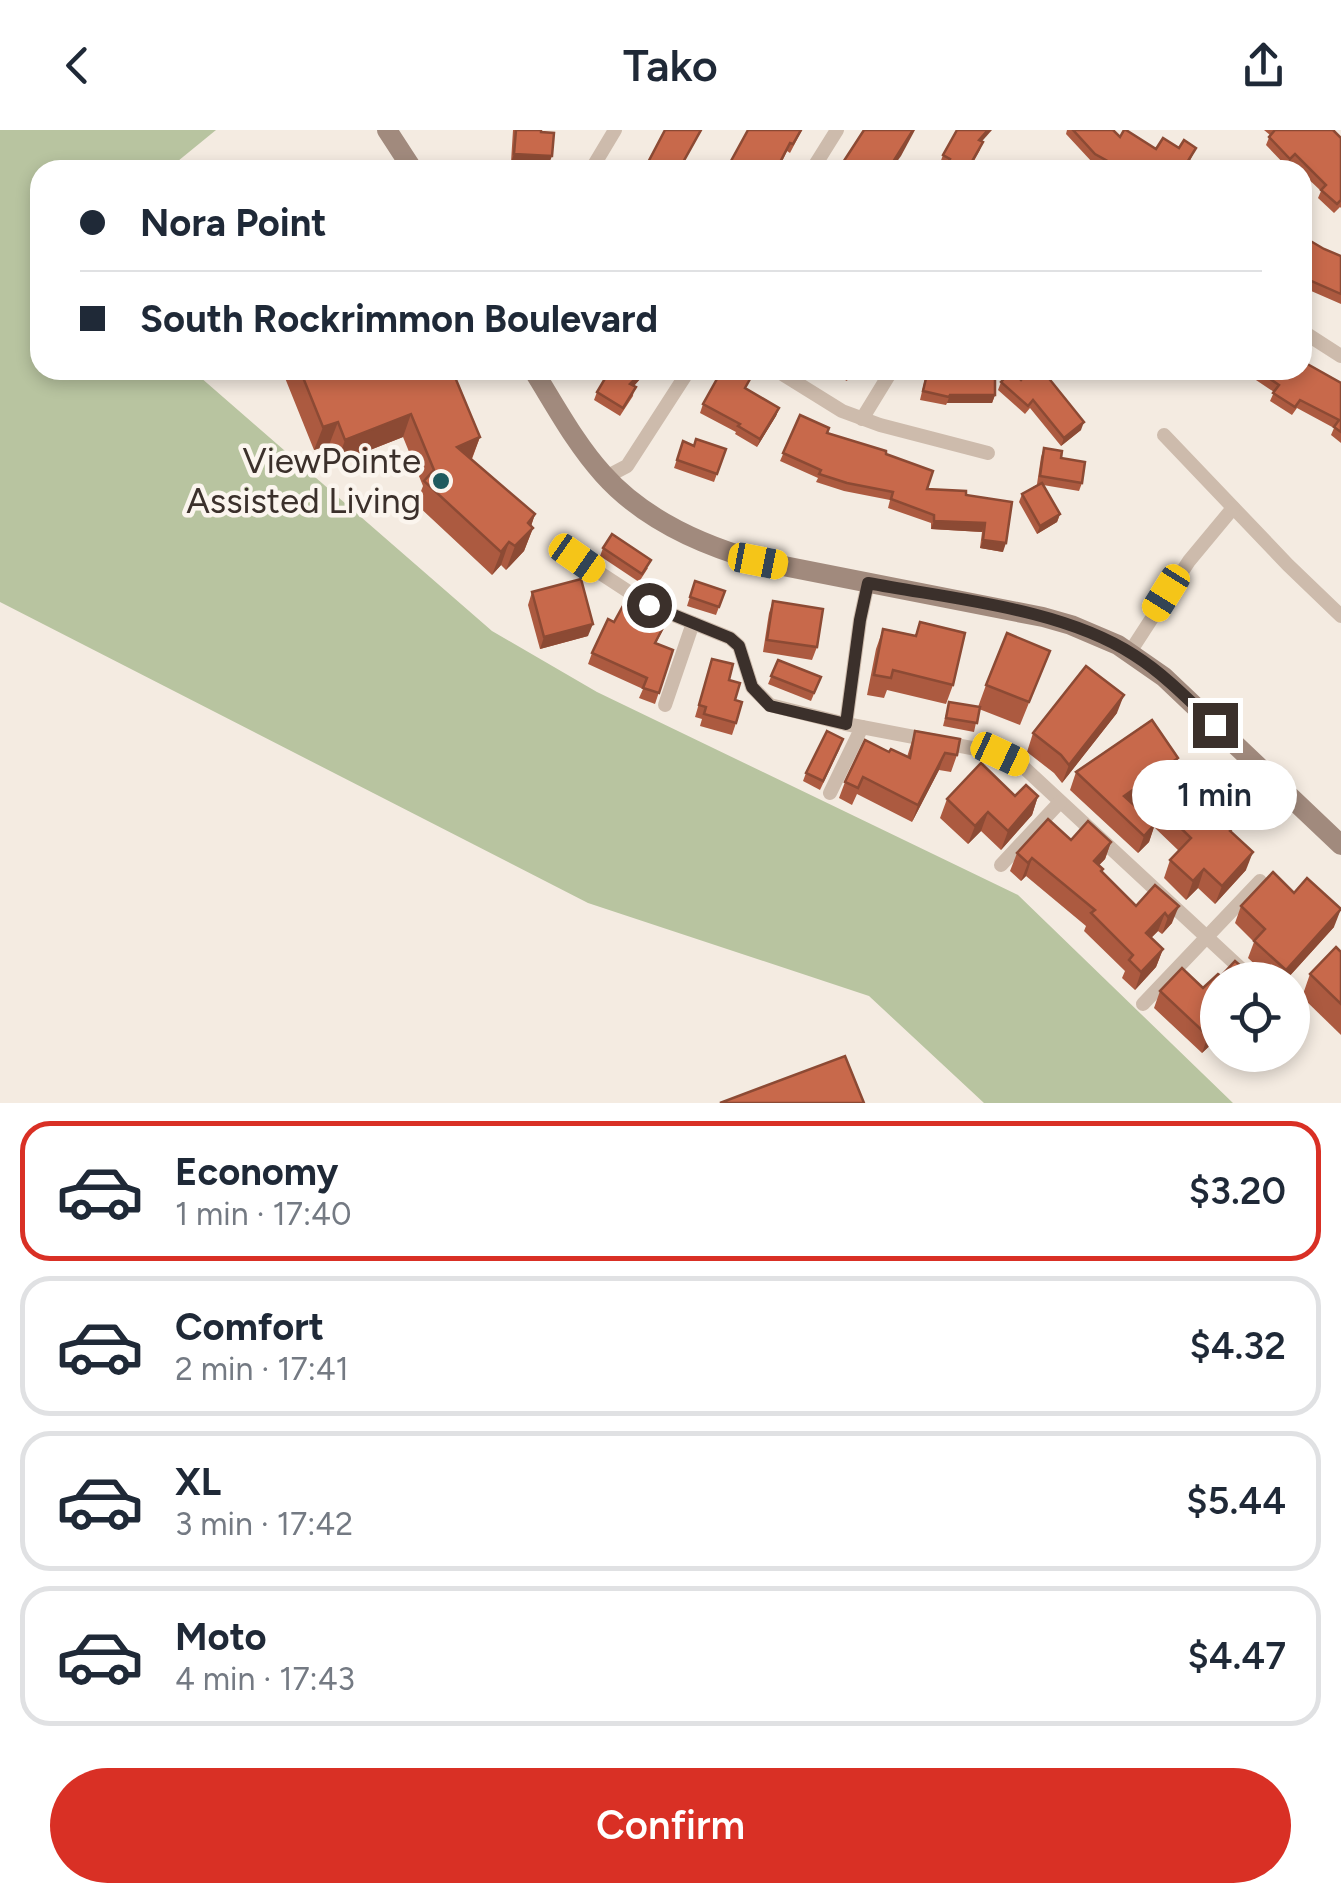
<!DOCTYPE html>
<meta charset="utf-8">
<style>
:root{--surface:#fff;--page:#f6f6f7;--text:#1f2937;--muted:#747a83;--line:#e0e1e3;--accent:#d93025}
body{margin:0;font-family:Figtree,sans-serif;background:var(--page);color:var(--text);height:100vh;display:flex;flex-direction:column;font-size:38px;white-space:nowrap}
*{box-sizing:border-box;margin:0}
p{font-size:32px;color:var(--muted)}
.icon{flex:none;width:55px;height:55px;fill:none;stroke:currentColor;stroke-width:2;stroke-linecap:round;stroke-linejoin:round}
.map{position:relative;height:973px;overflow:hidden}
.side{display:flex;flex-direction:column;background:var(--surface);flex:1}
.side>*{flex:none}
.guide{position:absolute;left:30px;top:30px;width:1282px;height:220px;border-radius:30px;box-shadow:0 5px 15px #0003;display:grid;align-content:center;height:220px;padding:0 50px;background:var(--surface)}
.fabs{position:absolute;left:1200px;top:832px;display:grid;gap:20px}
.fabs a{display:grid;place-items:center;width:110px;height:110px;border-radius:50%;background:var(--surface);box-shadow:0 5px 15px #0003;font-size:50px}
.end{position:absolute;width:45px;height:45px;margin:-22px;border:12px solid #3b302b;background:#fff;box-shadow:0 0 0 5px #fff}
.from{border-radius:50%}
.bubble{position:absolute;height:70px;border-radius:35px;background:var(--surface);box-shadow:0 5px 15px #0003;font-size:32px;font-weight:600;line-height:70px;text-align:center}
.car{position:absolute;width:30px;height:60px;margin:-30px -15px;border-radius:12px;box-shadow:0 0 8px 2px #0007;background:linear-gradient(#f5c518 24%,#345 0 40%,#f5c518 0 76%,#345 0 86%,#f5c518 0)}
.guide b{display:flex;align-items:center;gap:35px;height:95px;font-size:38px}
.guide b+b{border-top:2px solid var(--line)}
.guide i{width:25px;height:25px;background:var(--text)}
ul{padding:18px 0 0;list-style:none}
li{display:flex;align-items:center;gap:30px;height:140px;margin:0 20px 15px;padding:0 30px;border:5px solid var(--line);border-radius:30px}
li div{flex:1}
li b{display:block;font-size:38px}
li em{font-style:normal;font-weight:600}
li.current{border-color:var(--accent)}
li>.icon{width:90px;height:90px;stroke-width:1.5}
.cta{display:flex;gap:20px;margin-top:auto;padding:20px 50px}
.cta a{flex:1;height:115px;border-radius:60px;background:var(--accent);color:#fff;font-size:40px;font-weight:600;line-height:115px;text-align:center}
header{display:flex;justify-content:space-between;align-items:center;height:130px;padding:0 50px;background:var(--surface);font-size:45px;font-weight:600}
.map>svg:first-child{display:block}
</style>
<header><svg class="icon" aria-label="back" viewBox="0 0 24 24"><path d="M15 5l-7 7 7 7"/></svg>Tako<svg class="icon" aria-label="share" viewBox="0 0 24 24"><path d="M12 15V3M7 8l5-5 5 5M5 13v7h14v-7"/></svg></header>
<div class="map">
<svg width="1341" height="973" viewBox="0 0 1341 973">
<rect width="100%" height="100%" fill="#f4ebe1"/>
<path fill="#b8c4a0" d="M0,0H216L167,40H40V240H192L492,501L597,562L1018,765L1233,973H984L869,866L588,773L0,472Z"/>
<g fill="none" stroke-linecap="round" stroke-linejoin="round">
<g stroke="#cdbbac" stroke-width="14">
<path d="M1028,37L1029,40"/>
<path d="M591,40L615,0"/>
<path d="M812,40L837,0"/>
<path d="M1302,201L1341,226"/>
<path d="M776,240L842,281L880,295L988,323"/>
<path d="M862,289L892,240"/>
<path d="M1164,305L1288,435L1341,486"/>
<path d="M606,347L627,336L689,240"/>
<path d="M577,428L649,475L730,508L739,516L752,557L770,575L846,594L982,620L1019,633L1253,850"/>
<path d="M1130,522L1189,431L1233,378"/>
<path d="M665,575L693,493"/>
<path d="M846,594L860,490L868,453"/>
<path d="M830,663L862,597"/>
<path d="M1001,735L1060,672"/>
<path d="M1143,874L1260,751"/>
</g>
<g stroke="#a18a7d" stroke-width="20">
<path d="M387,0L413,40"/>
<path d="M533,240C555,275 575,313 603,344C643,389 701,415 758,431L1043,487L1071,495L1118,515L1164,547L1341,715"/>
</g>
</g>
<g fill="#ac5a40">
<path d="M513,0H541L549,34L511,32Z"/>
<path d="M748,0H802L790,23L787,21L778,40H730L728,39L731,31Z"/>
<path d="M1067,0H1113L1120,7L1156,19L1196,18L1188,35L1196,40H1106L1092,32L1066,4Z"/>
<path d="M1264,0H1333L1341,8V78L1340,77L1334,83L1318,68L1321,61L1302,43V40H1299L1292,33L1287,37L1266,15L1270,5Z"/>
<path d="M982,11L980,20L969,40H944L946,37L940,33L943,25Z"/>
<path d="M1302,106L1324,119L1341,126V174L1302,157Z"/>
<path d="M284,240H452L480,307L472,329L535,384L531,396L533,398L524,421L506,440L501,435L492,445L416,374L423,356L403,307L337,333L329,315L314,320L283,243Z"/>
<path d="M839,240H852L847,251L837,246Z"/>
<path d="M927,240H995V265L992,273H947L946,275L920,270Z"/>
<path d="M1241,240H1302L1341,253V313L1331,305L1334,298L1297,278L1292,285L1270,271L1274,262Z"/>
<path d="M1011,241L1081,300L1061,316L1030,278L1025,284L998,260L1001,252Z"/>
<path d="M641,248L634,256L633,266L620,286L594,270L597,262Z"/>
<path d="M746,258L779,278L776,286L757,317L735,304L736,302L700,283L703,274Z"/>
<path d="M800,285L827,303L886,324L927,359L966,365L1003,422L980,418L982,402L931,399V393L888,378L890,370L844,361L816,352L818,348L780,331Z"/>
<path d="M683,311L694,316L726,319L714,352L674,338Z"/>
<path d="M1044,318L1061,328L1082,353L1079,361L1043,355L1060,384L1057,392L1037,404L1019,372L1022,364L1038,354H1037L1041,327Z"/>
<path d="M603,418L648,438L639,452L600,426Z"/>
<path d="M695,451L725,461L716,485L687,476Z"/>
<path d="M532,462L588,506L540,519L528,475Z"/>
<path d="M773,471L817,517L812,530L763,522L769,483Z"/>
<path d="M614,492L665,496L656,513L673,520L655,574L639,568L643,559L588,534L592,523Z"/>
<path d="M920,492L953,555L946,574L887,560L884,568L867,565L876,519L883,499L915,506Z"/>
<path d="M1050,521L1020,595L979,579L974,602L943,596L949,572L978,577L986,555Z"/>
<path d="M712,529L729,550L735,570L736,593L732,605L700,596L702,589L695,587Z"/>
<path d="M778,530L821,547L811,571L768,554Z"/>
<path d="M1117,583L1062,653L1054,643L1027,622L1033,603Z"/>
<path d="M915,601L957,625L951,642L939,640L912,692L857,664L852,675L839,668L845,652L889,622L907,627Z"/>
<path d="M840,618L820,660L803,651L806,643Z"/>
<path d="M1178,628L1172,646L1133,673L1152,691L1157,675L1232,703L1246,740L1215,774L1198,758L1186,770L1164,748L1170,730L1179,721L1154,697L1149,712L1138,723L1070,660L1076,642Z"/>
<path d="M1015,666H1038L1032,685L1001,720L981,701L968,714L940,688L947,669Z"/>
<path d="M1071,710L1111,712L1105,729L1099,735L1102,742L1136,776L1155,755L1172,793L1162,804L1158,801L1151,808L1163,819L1156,837L1135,860L1122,848L1125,841L1084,801L1086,796L1026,746L1021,751L1010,741L1017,723Z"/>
<path d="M1294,763L1334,797L1286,850H1272L1248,828L1254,812L1235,793L1241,776Z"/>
<path d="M1341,822V905L1302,867L1310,844Z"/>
<path d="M1221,846L1218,850V908L1202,923L1154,878L1160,861L1203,858Z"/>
</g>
<g fill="#8c4a34">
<path d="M913,0H915L901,26L891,40H888Z"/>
<path d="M988,0H992L976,18L979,10Z"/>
<path d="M514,24L552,26L549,34L511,32Z"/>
<path d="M644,240L641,248L628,262L630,254Z"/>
<path d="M950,265H995L992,273H947Z"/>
<path d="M779,278L776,286L757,317L760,309Z"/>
<path d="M411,284L403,307L337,333L345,310Z"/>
<path d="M338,292L329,315L314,320L323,297Z"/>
<path d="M1084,292L1081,300L1061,316L1064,308Z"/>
<path d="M480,307L471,330L457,317Z"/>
<path d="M535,384L529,402L533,398L524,421L506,440L515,416Z"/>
<path d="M1060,384L1057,392L1037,404L1040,396Z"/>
<path d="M934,391L985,393L982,402L931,399Z"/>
<path d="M983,410L1006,413L1003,422L980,418Z"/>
<path d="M509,412L501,435L492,445L501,422Z"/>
<path d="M593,494L588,506L540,519L544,507Z"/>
<path d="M1124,565L1117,583L1062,653L1069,635Z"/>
<path d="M945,623L939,640L912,692L918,675Z"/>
<path d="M1178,628L1172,646L1118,683L1124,666Z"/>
<path d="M1038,666L1032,685L1001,720L1008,701Z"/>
<path d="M988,682L981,701L968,714L975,696Z"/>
<path d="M1155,694L1149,712L1138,723L1144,706Z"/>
<path d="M1111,712L1105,729L1087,748L1094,731Z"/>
<path d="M1253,722L1246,740L1215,774L1222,756Z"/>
<path d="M1032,728L1026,746L1021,751L1028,733Z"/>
<path d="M1204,739L1198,758L1186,770L1193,751Z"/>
<path d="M1179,776L1172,793L1162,804L1168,787Z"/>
<path d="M1341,779L1334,797L1286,850H1282L1286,840Z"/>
<path d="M1165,783L1158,801L1139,820L1146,803Z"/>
<path d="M1163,819L1156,837L1135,860L1141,842Z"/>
<path d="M1218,897V908L1202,923L1208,906Z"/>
</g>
<g fill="#c8694b" stroke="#8c4a34" stroke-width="2.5">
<path d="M516,0H541V2L554,3L552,26L514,24Z"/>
<path d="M665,0H701L682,34L680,33L677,40H644Z"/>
<path d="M748,0H801L793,14L790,13L776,40H749L731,31Z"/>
<path d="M864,0H913L888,40H838Z"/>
<path d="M957,0H988L979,10L983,12L967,40H944L950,29L943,25Z"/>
<path d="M1073,0H1113L1120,7L1124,0H1126L1156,19L1163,8L1179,18L1184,10L1196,18L1186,34L1196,40H1124L1095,24Z"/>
<path d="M1275,0H1333L1341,8V70L1337,74L1321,60L1326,55L1295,24L1290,29L1269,7Z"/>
<path d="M1302,106L1324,119L1341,126V164L1302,147Z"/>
<path d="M1302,231L1341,253V302L1334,297L1339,290L1300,270L1295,277L1273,263L1279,255L1257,240H1302Z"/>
<path d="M300,240H452L480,307L457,317L535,384L528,393L533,398L515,416L509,412L501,422L424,351L434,340L411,284L345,310L338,292L323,297Z"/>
<path d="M610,240H644L630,254L636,257L623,278L597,262Z"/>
<path d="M722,240H734L750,249L745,258L779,278L760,309L738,296L740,294L703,274Z"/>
<path d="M928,240H995V265H950L949,267L923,261Z"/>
<path d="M1029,240H1040L1047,246L1084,292L1064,308L1033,270L1028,276L1001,252L1011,241L1021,250Z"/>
<path d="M800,285L829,298L827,303L886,321V324L933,341L927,359L966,361V365L1012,372L1006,413L983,410L985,393L934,391V385L891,369L893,362L847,353L819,344L821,340L783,323Z"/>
<path d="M696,309L726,319L717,344L677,330L683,311L694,316Z"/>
<path d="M1044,318L1062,321L1061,328L1085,332L1082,353L1040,346Z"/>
<path d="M1042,353L1060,384L1040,396L1022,364Z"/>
<path d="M612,404L651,430L642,444L603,418Z"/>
<path d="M581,449L593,494L544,507L532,462Z"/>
<path d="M695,451L725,461L719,477L690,467Z"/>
<path d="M629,465L669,486L655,513L673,520L659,563L643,558L647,548L592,523L608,489L614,492Z"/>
<path d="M773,471L823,479L817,517L767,510Z"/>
<path d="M920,492L965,503L953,555L893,540L891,548L874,545L883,499L916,506Z"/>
<path d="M1007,503L1050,521L1029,572L986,555Z"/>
<path d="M712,529L733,534L729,550L740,553L735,570L742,572L736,593L704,584L706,577L699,575Z"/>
<path d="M778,530L821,547L814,563L771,546Z"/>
<path d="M1086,536L1124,565L1069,635L1061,625L1033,603Z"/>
<path d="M949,572L980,577L977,593L946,588Z"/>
<path d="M1152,590L1178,628L1124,666L1155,694L1144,706L1076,642Z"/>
<path d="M827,601L843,609L823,651L806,643Z"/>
<path d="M915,601L960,609L957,625L945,623L918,675L863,647L858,658L845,652L865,610L889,622L891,619L910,628Z"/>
<path d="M981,633L1015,666L1026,655L1038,666L1008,701L988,682L975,696L947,669Z"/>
<path d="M1184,647L1235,695L1230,701L1253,722L1222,756L1204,739L1193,751L1170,730L1191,708L1157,675Z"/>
<path d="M1048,689L1071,710L1088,691L1111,712L1094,731L1103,739L1101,741L1136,776L1155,755L1179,776L1168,787L1165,783L1146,803L1163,819L1141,842L1129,830L1133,825L1091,783L1095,780L1032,728L1028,733L1017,723Z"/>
<path d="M1273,742L1294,763L1307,748L1341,779L1286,840L1254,811L1265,799L1241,776Z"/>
<path d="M1336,817L1341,822V874L1310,844Z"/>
<path d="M1235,831L1257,850H1218V897L1208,906L1160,861L1182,838L1203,858L1218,844L1221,846Z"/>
<path d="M845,926L864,973H720Z"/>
</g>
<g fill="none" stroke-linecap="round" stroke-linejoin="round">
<path stroke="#3b302b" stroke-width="12" d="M649,475L730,508L739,516L752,557L770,576L846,594L860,490L868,453C951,469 1062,478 1134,525C1164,544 1189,570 1215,595"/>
</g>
<circle fill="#1f5a5e" stroke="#fbf5ee" stroke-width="4" cx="441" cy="351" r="10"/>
<g text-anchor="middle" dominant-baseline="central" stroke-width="9" stroke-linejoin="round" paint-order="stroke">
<g font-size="35" fill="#3b302b" stroke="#fbf5ee" text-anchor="end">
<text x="421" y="331">ViewPointe<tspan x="421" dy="40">Assisted Living</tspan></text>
</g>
</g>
</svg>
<div class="fabs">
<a><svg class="icon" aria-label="locate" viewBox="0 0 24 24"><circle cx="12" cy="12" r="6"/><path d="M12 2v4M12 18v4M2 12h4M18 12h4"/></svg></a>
</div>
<i class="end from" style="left:649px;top:475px"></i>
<i class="end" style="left:1215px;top:595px"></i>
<div class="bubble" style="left:1132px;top:630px;width:165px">1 min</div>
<i class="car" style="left:577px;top:428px;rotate:125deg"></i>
<i class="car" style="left:758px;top:431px;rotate:101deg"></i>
<i class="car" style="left:1166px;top:463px;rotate:212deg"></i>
<i class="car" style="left:1000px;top:624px;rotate:115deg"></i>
<div class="guide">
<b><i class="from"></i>Nora Point</b>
<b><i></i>South Rockrimmon Boulevard</b>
</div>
</div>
<section class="side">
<ul>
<li class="current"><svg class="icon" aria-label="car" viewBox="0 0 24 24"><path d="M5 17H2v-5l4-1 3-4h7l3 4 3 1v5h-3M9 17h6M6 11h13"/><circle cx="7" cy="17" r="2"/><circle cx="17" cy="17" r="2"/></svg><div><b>Economy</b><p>1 min · 17:40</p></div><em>$3.20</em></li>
<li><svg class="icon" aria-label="car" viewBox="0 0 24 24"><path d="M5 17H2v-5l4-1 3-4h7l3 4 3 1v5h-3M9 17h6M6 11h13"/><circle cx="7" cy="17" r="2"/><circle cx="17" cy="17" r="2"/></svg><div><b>Comfort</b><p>2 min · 17:41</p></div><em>$4.32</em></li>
<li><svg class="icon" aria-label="car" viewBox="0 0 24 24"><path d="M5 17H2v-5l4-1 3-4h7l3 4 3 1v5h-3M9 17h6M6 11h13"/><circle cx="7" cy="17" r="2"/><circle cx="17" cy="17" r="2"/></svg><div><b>XL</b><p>3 min · 17:42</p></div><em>$5.44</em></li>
<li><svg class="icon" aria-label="car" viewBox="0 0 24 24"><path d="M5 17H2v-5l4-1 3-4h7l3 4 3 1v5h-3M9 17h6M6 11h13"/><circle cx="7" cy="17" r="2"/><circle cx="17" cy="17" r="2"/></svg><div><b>Moto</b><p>4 min · 17:43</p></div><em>$4.47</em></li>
</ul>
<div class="cta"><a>Confirm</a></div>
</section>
